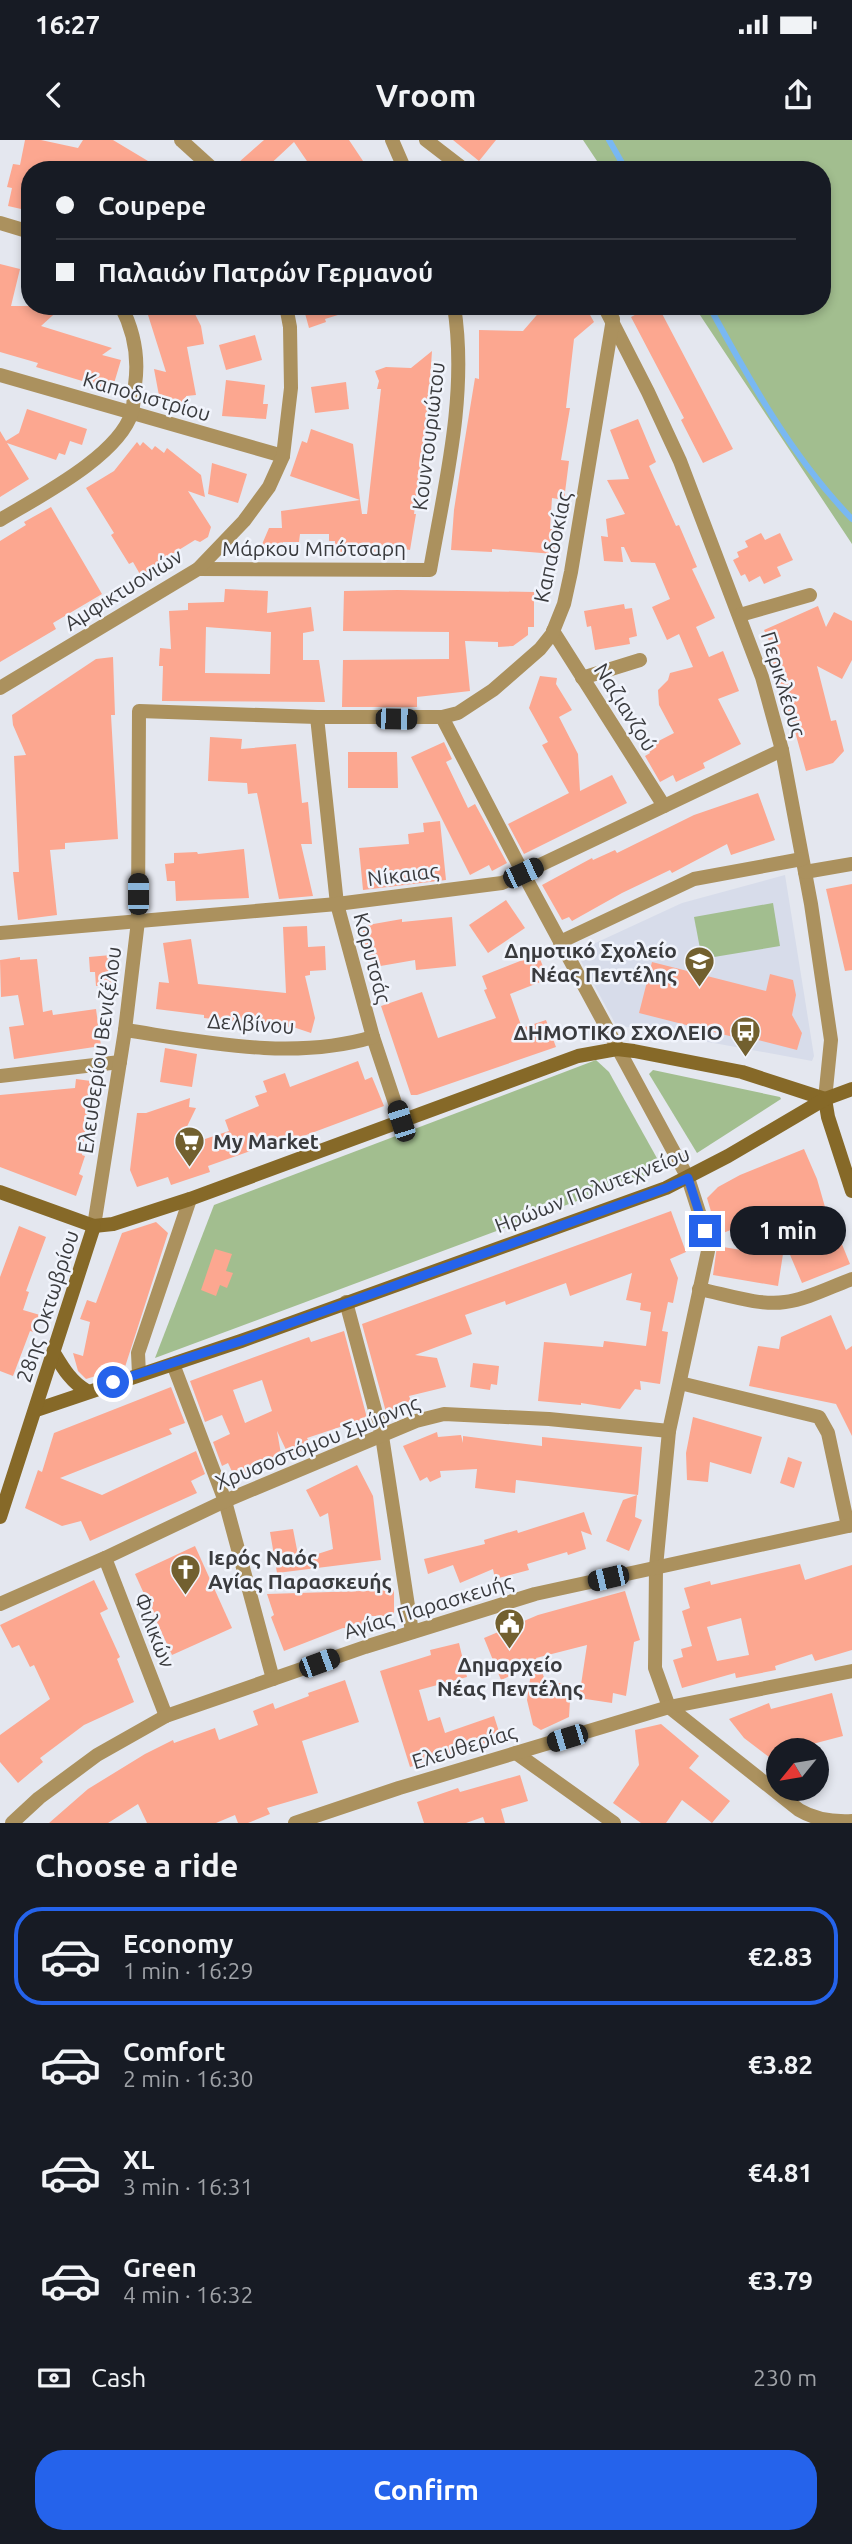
<!DOCTYPE html>
<meta charset="utf-8">
<style>
:root{--surface:#171b24;--page:#20242c;--text:#f1f3f6;--muted:#9ea1a6;--line:#363941;--accent:#2563eb}
body{margin:0;font-family:Ubuntu,sans-serif;background:var(--page);color:var(--text);height:100vh;display:flex;flex-direction:column;font-size:26px;white-space:nowrap}
*{box-sizing:border-box;margin:0}
p{font-size:23px;color:var(--muted)}
.icon{flex:none;width:38px;height:38px;fill:none;stroke:currentColor;stroke-width:2;stroke-linecap:round;stroke-linejoin:round}
.map{position:relative;height:1683px;overflow:hidden}
.drawer{display:flex;flex-direction:column;background:var(--surface);flex:1}
.drawer>*{flex:none}
.hud{position:absolute;left:21px;top:21px;width:810px;height:154px;border-radius:28px;box-shadow:0 4px 10px #0003;display:grid;align-content:center;height:154px;padding:0 35px;background:var(--surface)}
.needle{width:46px;rotate:240deg}
.fabs{position:absolute;left:766px;top:1598px;display:grid;gap:14px}
.fabs a{display:grid;place-items:center;width:63px;height:63px;border-radius:50%;background:var(--surface);box-shadow:0 4px 10px #0003;font-size:35px}
.end{position:absolute;width:32px;height:32px;margin:-16px;border:9px solid #2563eb;background:#fff;box-shadow:0 0 0 4px #fff}
.from{border-radius:50%}
.bubble{position:absolute;height:49px;border-radius:24px;background:var(--surface);box-shadow:0 4px 10px #0003;font-size:23px;font-weight:600;line-height:49px;text-align:center}
.car{position:absolute;width:21px;height:42px;margin:-21px -10px;border-radius:9px;box-shadow:0 0 5px 2px #0007;background:linear-gradient(#222 24%,#8ab4d8 0 40%,#222 0 76%,#8ab4d8 0 86%,#222 0)}
.hud b{display:flex;align-items:center;gap:24px;height:66px;font-size:26px}
.hud b+b{border-top:2px solid var(--line)}
.hud i{width:18px;height:18px;background:var(--text)}
ul{padding:0;list-style:none}
li{display:flex;align-items:center;gap:21px;height:98px;margin:0 14px 10px;padding:0 21px;border:4px solid transparent;border-radius:28px}
li div{flex:1}
li b{display:block;font-size:26px}
li em{font-style:normal;font-weight:600}
li.on{border-color:var(--accent)}
li>.icon{width:63px;height:63px;stroke-width:1.5}
h2{padding:0 35px;font-size:32px;line-height:84px}
.pay{display:flex;align-items:center;gap:18px;height:77px;padding:0 35px;font-size:26px}
.pay p{margin-inline-start:auto}
.cta{display:flex;gap:14px;margin-top:auto;padding:14px 35px}
.cta a{flex:1;height:80px;border-radius:28px;background:var(--accent);color:#fff;font-size:28px;font-weight:600;line-height:80px;text-align:center}
.status{display:flex;justify-content:space-between;align-items:center;height:49px;padding:0 35px;background:var(--surface);direction:ltr}
.status svg{height:19px;fill:currentColor}
header{display:flex;justify-content:space-between;align-items:center;height:91px;padding:0 35px;background:var(--surface);font-size:32px;font-weight:600}
.map>svg:first-child{display:block}
</style>
<div class="status"><b>16:27</b><svg viewBox="0 0 49 12"><path d="M0 12V9h3v3zM5 12V6h3v6zM10 12V3h3v9zM15 12V0h3v12zM26 1h20v11H26zM47 4h2v5h-2z"/></svg></div>
<header><svg class="icon" aria-label="back" viewBox="0 0 24 24"><path d="M15 5l-7 7 7 7"/></svg>Vroom<svg class="icon" aria-label="share" viewBox="0 0 24 24"><path d="M12 15V3M7 8l5-5 5 5M5 13v7h14v-7"/></svg></header>
<div class="map">
<svg width="852" height="1683" viewBox="0 0 852 1683">
<rect width="100%" height="100%" fill="#e4e7ef"/>
<path fill="#d7dcea" d="M785,735L814,916L812,921L616,885L576,812L682,763Z"/>
<g fill="#a2be8f">
<path d="M583,0H852V404L694,166H822V30H603Z"/>
<path d="M773,763L780,806L702,819L694,777Z"/>
<path d="M596,920L609,932L663,1029L155,1218L214,1065Z"/>
<path d="M653,930L780,957L781,959L697,1013L649,934Z"/>
</g>
<g fill="none" stroke-linecap="round" stroke-linejoin="round">
<g stroke="#79b8f2" stroke-width="6">
<path d="M609,0L626,30"/>
<path d="M709,166C750,241 792,317 852,379"/>
</g>
</g>
<g fill="#fca790" fill-rule="evenodd">
<path d="M25,0H41L78,8L83,0H113L163,30H30V71L8,66L12,48L7,47L13,24L20,25Z"/>
<path d="M264,0H349L369,30H313L294,2L264,30H230Z"/>
<path d="M453,0H496L479,21Z"/>
<path d="M0,124L20,129L11,166H63L41,186L112,208L102,215L121,220L112,250L36,227L38,223L0,212Z"/>
<path d="M178,166H191L201,186L204,204L187,207L196,255L186,256L187,262L170,265L169,259L160,261L154,229L166,232L148,175L163,167L167,172Z"/>
<path d="M303,166H353L354,170L325,179L326,182L309,188Z"/>
<path d="M553,166H572L577,171L585,166L594,182L574,199L566,268H570L561,320L569,321L564,360L552,358L550,389H556L554,414L492,409V412L451,410L454,370L464,305L475,238L479,239V190L523,191L542,169L547,171Z"/>
<path d="M652,166H658L733,309L703,323L681,280L684,278L631,177Z"/>
<path d="M255,195L262,220L226,230L219,205Z"/>
<path d="M432,211L429,254L414,374H416L410,410L388,406L387,414L354,408V413H335V401H329V394H300L299,402H283L284,409H260L269,388H282L281,371L360,360L362,374H367L381,249H377L379,241L375,231L386,227L411,228Z"/>
<path d="M226,240L265,245L263,264H268L266,279L222,276Z"/>
<path d="M346,242L349,269L315,273L311,247Z"/>
<path d="M27,269L87,289L82,305L70,301L65,315L59,313L56,320L7,303L29,339L0,357V291L6,301L19,293Z"/>
<path d="M638,279L656,322L649,326L676,386L679,385L697,427L692,429L715,478L696,487L709,517L723,511L739,551L718,559L741,604L703,623L705,628L676,642L673,635L660,642L645,616L650,613L647,607L674,593L659,565L658,550L668,540L670,533L693,527L679,494L667,500L652,467L670,459L655,423L631,422L624,407H621L623,422L604,421L601,396L608,397L606,379L625,374L607,340L629,339L610,290Z"/>
<path d="M311,289L353,304L360,360L290,336L302,301L307,303Z"/>
<path d="M137,302L140,306L143,302L152,310L155,306L164,313L167,308L201,335L205,357L188,351L211,387L208,397L200,402L195,400L169,416L170,419L141,436L133,422L129,424L111,395L114,393L86,348L114,331Z"/>
<path d="M212,323L247,334L238,363L208,354Z"/>
<path d="M51,367L102,454L53,483L56,489L0,522V401L26,385L24,382Z"/>
<path d="M761,393L765,400L780,393L793,420L777,427L781,436L764,444L760,436L749,442L745,434L741,436L733,420L739,417L737,412L748,407L745,401Z"/>
<path d="M225,449L268,451L267,473L311,467L314,491L303,493V520H319L325,562L162,561L163,526H159L160,508L171,509L169,471L188,470V463L224,462ZM206,487L271,492L270,534L205,533Z"/>
<path d="M397,450L534,452V487H528V495L513,506L498,507V502L465,501L470,551L417,557V567H342L343,520L449,519V492L343,491L344,451Z"/>
<path d="M624,464L625,469L632,468L637,496L629,498L630,504L595,510L591,486L587,487L584,471Z"/>
<path d="M818,466L826,487L834,472L852,481V520L842,539L817,526L831,581L836,580L844,611L833,623L806,631L792,581L763,506L770,503L764,490Z"/>
<path d="M113,517L115,575H111L118,699L65,703V709L50,710L57,775L18,780L13,732H19L14,616L26,615L13,585L12,575L96,519Z"/>
<path d="M540,536L557,538L556,544L572,570L559,577L578,614L580,651L612,635L627,663L524,714L508,684L569,653L542,605L548,602L529,568Z"/>
<path d="M210,597L242,599L241,609L296,604L302,663L308,662L312,704H301L313,756L279,759L257,653L248,654L247,643L208,641Z"/>
<path d="M444,602L452,619L446,622L468,668L475,664L507,723L492,731L489,725L470,735L411,617Z"/>
<path d="M348,612H397L398,648H348Z"/>
<path d="M758,653L775,700L731,715L727,704L672,733L670,730L622,753L572,781L569,777L562,780L542,745L592,718L593,720L615,710L617,713L694,675Z"/>
<path d="M440,681L446,740L363,750L359,708L409,704L408,694L424,692L423,683Z"/>
<path d="M244,709L249,758L176,761L175,741H167L165,724L174,723V713L197,712L198,714Z"/>
<path d="M852,744V830L845,831L826,749Z"/>
<path d="M506,760L525,788L488,813L469,785Z"/>
<path d="M452,777L456,826L416,830L415,820L369,828L362,786L402,779V782Z"/>
<path d="M307,786L308,807L325,806L326,830L310,831V835L305,836L315,878L311,893L296,888L204,878V875L156,869L159,842L169,843L163,803L191,799L198,844L286,853L283,787Z"/>
<path d="M538,814L548,839L510,854L522,888L546,880L556,907L417,955H411L381,866L422,852L438,898L496,878L484,850L487,849L482,836Z"/>
<path d="M111,815L113,845L96,846L95,832H90L89,817Z"/>
<path d="M20,817V820L37,819L43,872L52,870L53,875L96,869L101,906L14,919L9,887L24,885L18,855L1,857L0,820Z"/>
<path d="M652,822L766,851L770,834L793,840L796,855L792,875L802,893L797,910L754,899L753,902L639,873Z"/>
<path d="M165,908L197,914L192,947L160,942Z"/>
<path d="M358,921L365,940L372,937L384,966L274,1007L273,1003L208,1026L210,1032L171,1045L168,1037L137,1047L130,1030L137,973H146L190,958L189,967L196,968L181,999L196,993L199,1001L229,991L225,980L259,966L255,956L267,952L263,941L285,933L290,947Z"/>
<path d="M76,939L91,941L82,1015L85,1016L79,1034L83,1036L76,1056L0,1027V955L75,948Z"/>
<path d="M804,1009L817,1039L831,1088L835,1087L850,1124L802,1143L785,1103L784,1111L771,1074L718,1095L707,1058L718,1047L740,1035Z"/>
<path d="M671,1071L686,1112L670,1119L678,1138L673,1163L668,1162L662,1191L668,1192L660,1244L640,1241L641,1250L635,1249L620,1269L581,1263V1265L538,1261L544,1202L603,1207L604,1201L646,1206L651,1172L640,1170L641,1163L626,1160L632,1133L570,1156L566,1143L506,1165L505,1161L465,1175L472,1194L415,1215L437,1218L446,1247L409,1256L412,1264L386,1272L362,1184Z"/>
<path d="M156,1082L168,1093L125,1227L86,1239L78,1231L73,1213L83,1216L90,1182L80,1179L87,1160L96,1163L122,1093Z"/>
<path d="M19,1086L46,1097L26,1151L29,1152L23,1170L40,1175L34,1192L30,1191L13,1236L0,1231V1137Z"/>
<path d="M717,1106L765,1114V1111L783,1114L778,1146L713,1135Z"/>
<path d="M215,1109L232,1114L226,1131L233,1133L227,1148L220,1145L216,1156L201,1150Z"/>
<path d="M831,1175L846,1210L852,1206V1296L836,1264L749,1246L758,1206L779,1209L781,1197Z"/>
<path d="M344,1191L367,1278L307,1298L311,1306L289,1316L277,1291L281,1314L235,1338L228,1323L222,1326L213,1302L230,1294L222,1275L205,1282L190,1241L309,1197L311,1202ZM262,1240L272,1271L245,1283L233,1250Z"/>
<path d="M473,1223L499,1226L497,1245L491,1244L490,1250L470,1247Z"/>
<path d="M171,1247L185,1283L169,1289L172,1294L60,1338L102,1355L196,1311L205,1334L191,1341L197,1353L90,1401L81,1381L62,1386L25,1368L38,1330L42,1332L54,1293Z"/>
<path d="M693,1277L762,1297L751,1334L710,1322L708,1342L687,1340L686,1313Z"/>
<path d="M437,1292L438,1297L461,1295L463,1303V1296L542,1306V1297L642,1307L638,1355L516,1340L515,1353L475,1348L477,1329L440,1331L441,1337L430,1342L427,1337L420,1341L403,1306Z"/>
<path d="M788,1317L802,1322L794,1348L780,1343Z"/>
<path d="M357,1325L373,1356L381,1420L277,1433L270,1392L293,1389L299,1420L333,1409L328,1373L320,1377L306,1350Z"/>
<path d="M637,1355L635,1377L642,1380L629,1411L606,1401L623,1360Z"/>
<path d="M584,1372L592,1395L581,1391L586,1409L568,1415L567,1412L527,1424L529,1430L495,1439L493,1429L460,1443L453,1425L428,1434L424,1419L485,1404L484,1400L517,1390L518,1393Z"/>
<path d="M195,1406L232,1488L172,1515L135,1434Z"/>
<path d="M800,1424L805,1440L852,1425V1510L815,1521L812,1514L775,1526L776,1530L736,1538L735,1533L682,1548L673,1520L683,1517L681,1509L692,1506L682,1471L690,1468L684,1448L710,1441L711,1445ZM741,1478L749,1515L717,1521L707,1487Z"/>
<path d="M94,1440L108,1469L100,1473L120,1517L117,1519L134,1562L84,1585L40,1618L43,1622L18,1643L0,1622V1595L50,1559L34,1525L30,1527L19,1505L12,1508L0,1485Z"/>
<path d="M394,1450V1476H365V1488H343L284,1511L271,1477L274,1475L267,1454Z"/>
<path d="M625,1451L640,1500L634,1502L626,1556L613,1553L612,1563L579,1558L587,1505L536,1518L546,1542L571,1544L569,1577L541,1590L533,1585L527,1560L532,1526L501,1540L484,1498L538,1475Z"/>
<path d="M459,1503L467,1537L419,1550L428,1581L440,1577L445,1593L494,1576L501,1598L410,1627L380,1531L431,1515L430,1510Z"/>
<path d="M345,1540L359,1582L302,1601L318,1653L267,1668L270,1674L248,1683H238L235,1675L216,1683H147L138,1664L108,1683H49L88,1649L145,1614L173,1600L174,1603L215,1588L219,1600L258,1585L253,1571L273,1563L275,1569L309,1556L308,1553Z"/>
<path d="M832,1553L843,1596L801,1607L800,1601L779,1610L769,1617L744,1598L729,1579L769,1563L771,1569Z"/>
<path d="M661,1584L699,1616L689,1628L730,1661L712,1683L682,1660L666,1683H641L613,1663L639,1625L635,1590Z"/>
<path d="M520,1635L528,1661L501,1669L505,1683H485L483,1677L466,1683H424L417,1662L458,1648L460,1652Z"/>
</g>
<g fill="none" stroke-linecap="round" stroke-linejoin="round">
<g stroke="#ab915e" stroke-width="14">
<path d="M181,0L214,30"/>
<path d="M392,0L405,30"/>
<path d="M426,0L465,30"/>
<path d="M0,83L30,92"/>
<path d="M604,166L648,252L680,321L762,537L782,610L811,764L831,900L825,959"/>
<path d="M0,235L283,316"/>
<path d="M0,380C38,357 119,316 132,272C134,263 134,253 135,245C139,217 134,191 121,166"/>
<path d="M198,429L430,430C445,344 468,254 454,166"/>
<path d="M740,475L810,455"/>
<path d="M553,491L664,666"/>
<path d="M582,538L640,520"/>
<path d="M0,548L198,429L244,381L269,347L283,316L291,248L290,187L286,166"/>
<path d="M317,577L337,764L373,897L401,981"/>
<path d="M442,577L523,733L688,1038L705,1091L708,1111L669,1291L656,1427L655,1528L669,1567"/>
<path d="M805,732L852,724"/>
<path d="M0,793L337,764L502,743L782,610"/>
<path d="M560,802L694,739L802,719"/>
<path d="M125,890C205,902 293,921 373,897"/>
<path d="M0,936L120,922"/>
<path d="M94,1086L125,890L138,781L139,571L317,577H442L458,573L493,550L540,509L552,494L564,464L571,432L613,179"/>
<path d="M699,1149C725,1154 758,1166 785,1162C808,1159 830,1147 852,1139"/>
<path d="M346,1162L382,1296L412,1492"/>
<path d="M173,1224L225,1361L273,1539"/>
<path d="M139,1234L138,1213L190,1059"/>
<path d="M680,1243L819,1277L828,1293L848,1386"/>
<path d="M105,1418L166,1576"/>
<path d="M0,1464L105,1418L225,1361L416,1281L444,1274L549,1279L669,1291"/>
<path d="M669,1567L799,1670C816,1680 833,1682 852,1681"/>
<path d="M516,1613L614,1683"/>
<path d="M12,1683L39,1658L97,1615L166,1576L365,1507L535,1454L852,1385"/>
<path d="M295,1683L399,1648L669,1567L852,1531"/>
</g>
<g stroke="#866928" stroke-width="14">
<path d="M825,959L828,977L852,1051"/>
<path d="M0,1052L94,1086L113,1084L190,1059L578,916L617,909L634,911L742,932L825,959"/>
<path d="M54,1213C63,1228 71,1242 87,1251"/>
<path d="M36,1270L241,1201L666,1048L728,1016L825,959L852,949"/>
<path d="M0,1377L94,1086"/>
</g>
</g>
<g fill="none" stroke-linecap="round" stroke-linejoin="round">
<path stroke="#2563eb" stroke-width="9" d="M113,1242L241,1201L666,1048L688,1038L705,1091"/>
</g>
<defs>
<symbol id="school-pin" viewBox="-11 -11 22 30"><path d="M0 17L-7.5 6A9.5 9.5 0 1 1 7.5 6Z" fill="#72602f" stroke="#f1f4fc"/><path d="M0-5L7-2L0 1L-7-2ZM-4 1L0 2.5L4 1V4Q0 6-4 4Z" fill="#fff"/></symbol>
<symbol id="bus-pin" viewBox="-11 -11 22 30"><path d="M0 17L-7.5 6A9.5 9.5 0 1 1 7.5 6Z" fill="#72602f" stroke="#f1f4fc"/><path d="M-5-6H5V4H4V6H2V4H-2V6H-4V4H-5ZM-3.5-4V0h7V-4ZM-3.5 1.2v1.5H-2V1.2ZM2 1.2v1.5H3.5V1.2Z" fill="#fff"/></symbol>
<symbol id="supermarket-pin" viewBox="-11 -11 22 30"><path d="M0 17L-7.5 6A9.5 9.5 0 1 1 7.5 6Z" fill="#72602f" stroke="#f1f4fc"/><path d="M-6-5.5h2.5l.6 2H6L4.5 2H-2.5L-4.4-4H-6ZM-1.5 3.2a1.3 1.3 0 1 0 .1 0ZM3 3.2a1.3 1.3 0 1 0 .1 0Z" fill="#fff"/></symbol>
<symbol id="church-pin" viewBox="-11 -11 22 30"><path d="M0 17L-7.5 6A9.5 9.5 0 1 1 7.5 6Z" fill="#72602f" stroke="#f1f4fc"/><path d="M-1.2-6h2.4v3.5h3.3v2.4h-3.3V6h-2.4V-.1h-3.3v-2.4h3.3Z" fill="#fff"/></symbol>
<symbol id="civic-pin" viewBox="-11 -11 22 30"><path d="M0 17L-7.5 6A9.5 9.5 0 1 1 7.5 6Z" fill="#72602f" stroke="#f1f4fc"/><path d="M-.6-6.5H3V-4.5H.6V-3L4-1V1h2V6H-6V1h2V-1L-.6-3ZM-1.2 2.5V6h2.4V2.5Z" fill="#fff"/></symbol>
</defs>
<g fill-rule="evenodd">
<use href="#school-pin" x="682" y="804" width="35" height="47"/>
<use href="#bus-pin" x="728" y="874" width="35" height="47"/>
<use href="#supermarket-pin" x="172" y="984" width="35" height="47"/>
<use href="#church-pin" x="168" y="1412" width="35" height="47"/>
<use href="#civic-pin" x="492" y="1466" width="35" height="47"/>
</g>
<g text-anchor="middle" dominant-baseline="central" stroke-width="5" stroke-linejoin="round" paint-order="stroke">
<g font-size="21" fill="#3a3b3e" stroke="#f1f4fc">
<text transform="translate(147 256) rotate(16)">Καποδιστρίου</text>
<text transform="translate(428 296) rotate(-83)">Κουντουριώτου</text>
<text transform="translate(552 407) rotate(-78)">Καπαδοκίας</text>
<text x="314" y="408">Μάρκου Μπότσαρη</text>
<text transform="translate(123 449) rotate(-32)">Αμφικτυονιών</text>
<text transform="translate(784 544) rotate(73)">Περικλέους</text>
<text transform="translate(626 567) rotate(58)">Ναζιανζού</text>
<text transform="translate(403 734) rotate(-7)">Νίκαιας</text>
<text transform="translate(373 818) rotate(75)">Κορυτσάς</text>
<text transform="translate(251 883) rotate(4)">Δελβίνου</text>
<text transform="translate(99 910) rotate(-82)">Ελευθερίου Βενιζέλου</text>
<text transform="translate(592 1049) rotate(-21)">Ηρώων Πολυτεχνείου</text>
<text transform="translate(47 1166) rotate(-72)">28ης Οκτωβρίου</text>
<text transform="translate(317 1302) rotate(-22)">Χρυσοστόμου Σμύρνης</text>
<text transform="translate(428 1466) rotate(-17)">Αγίας Παρασκευής</text>
<text transform="translate(155 1490) rotate(69)">Φιλικών</text>
<text transform="translate(464 1606) rotate(-17)">Ελευθερίας</text>
</g>
<g font-size="21" font-weight="bold" fill="#3a3b3e" stroke="#f1f4fc" text-anchor="end">
<text x="677" y="810">Δημοτικό Σχολείο<tspan x="677" dy="24">Νέας Πεντέλης</tspan></text>
<text x="723" y="892">ΔΗΜΟΤΙΚΟ ΣΧΟΛΕΙΟ</text>
<text x="213" y="1001" text-anchor="start">My Market</text>
<text x="208" y="1417" text-anchor="start">Ιερός Ναός<tspan x="208" dy="24">Αγίας Παρασκευής</tspan></text>
<text x="510" y="1524" text-anchor="middle">Δημαρχείο<tspan x="510" dy="24">Νέας Πεντέλης</tspan></text>
</g>
</g>
</svg>
<div class="fabs">
<a><svg class="needle" viewBox="-14 -14 28 28"><path d="M0-13l5 13h-10z" fill="#e53935"/><path d="M0 13l5-13h-10z" fill="#9ea1a6"/></svg></a>
</div>
<i class="end from" style="left:113px;top:1242px"></i>
<i class="end" style="left:705px;top:1091px"></i>
<div class="bubble" style="left:730px;top:1066px;width:116px">1 min</div>
<i class="car" style="left:396px;top:579px;rotate:91deg"></i>
<i class="car" style="left:523px;top:733px;rotate:65deg"></i>
<i class="car" style="left:138px;top:754px;rotate:0deg"></i>
<i class="car" style="left:401px;top:981px;rotate:342deg"></i>
<i class="car" style="left:608px;top:1438px;rotate:257deg"></i>
<i class="car" style="left:319px;top:1523px;rotate:70deg"></i>
<i class="car" style="left:567px;top:1598px;rotate:253deg"></i>
<div class="hud">
<b><i class="from"></i>Coupepe</b>
<b><i></i>Παλαιών Πατρών Γερμανού</b>
</div>
</div>
<section class="drawer">
<h2>Choose a ride</h2>
<ul>
<li class="on"><svg class="icon" aria-label="car" viewBox="0 0 24 24"><path d="M5 17H2v-5l4-1 3-4h7l3 4 3 1v5h-3M9 17h6M6 11h13"/><circle cx="7" cy="17" r="2"/><circle cx="17" cy="17" r="2"/></svg><div><b>Economy</b><p>1 min · 16:29</p></div><em>€2.83</em></li>
<li><svg class="icon" aria-label="car" viewBox="0 0 24 24"><path d="M5 17H2v-5l4-1 3-4h7l3 4 3 1v5h-3M9 17h6M6 11h13"/><circle cx="7" cy="17" r="2"/><circle cx="17" cy="17" r="2"/></svg><div><b>Comfort</b><p>2 min · 16:30</p></div><em>€3.82</em></li>
<li><svg class="icon" aria-label="car" viewBox="0 0 24 24"><path d="M5 17H2v-5l4-1 3-4h7l3 4 3 1v5h-3M9 17h6M6 11h13"/><circle cx="7" cy="17" r="2"/><circle cx="17" cy="17" r="2"/></svg><div><b>XL</b><p>3 min · 16:31</p></div><em>€4.81</em></li>
<li><svg class="icon" aria-label="car" viewBox="0 0 24 24"><path d="M5 17H2v-5l4-1 3-4h7l3 4 3 1v5h-3M9 17h6M6 11h13"/><circle cx="7" cy="17" r="2"/><circle cx="17" cy="17" r="2"/></svg><div><b>Green</b><p>4 min · 16:32</p></div><em>€3.79</em></li>
</ul>
<div class="pay"><svg class="icon" aria-label="cash" viewBox="0 0 24 24"><path d="M3 7h18v10H3z"/><circle cx="12" cy="12" r="2"/></svg>Cash<p>230 m</p></div>
<div class="cta"><a>Confirm</a></div>
</section>
